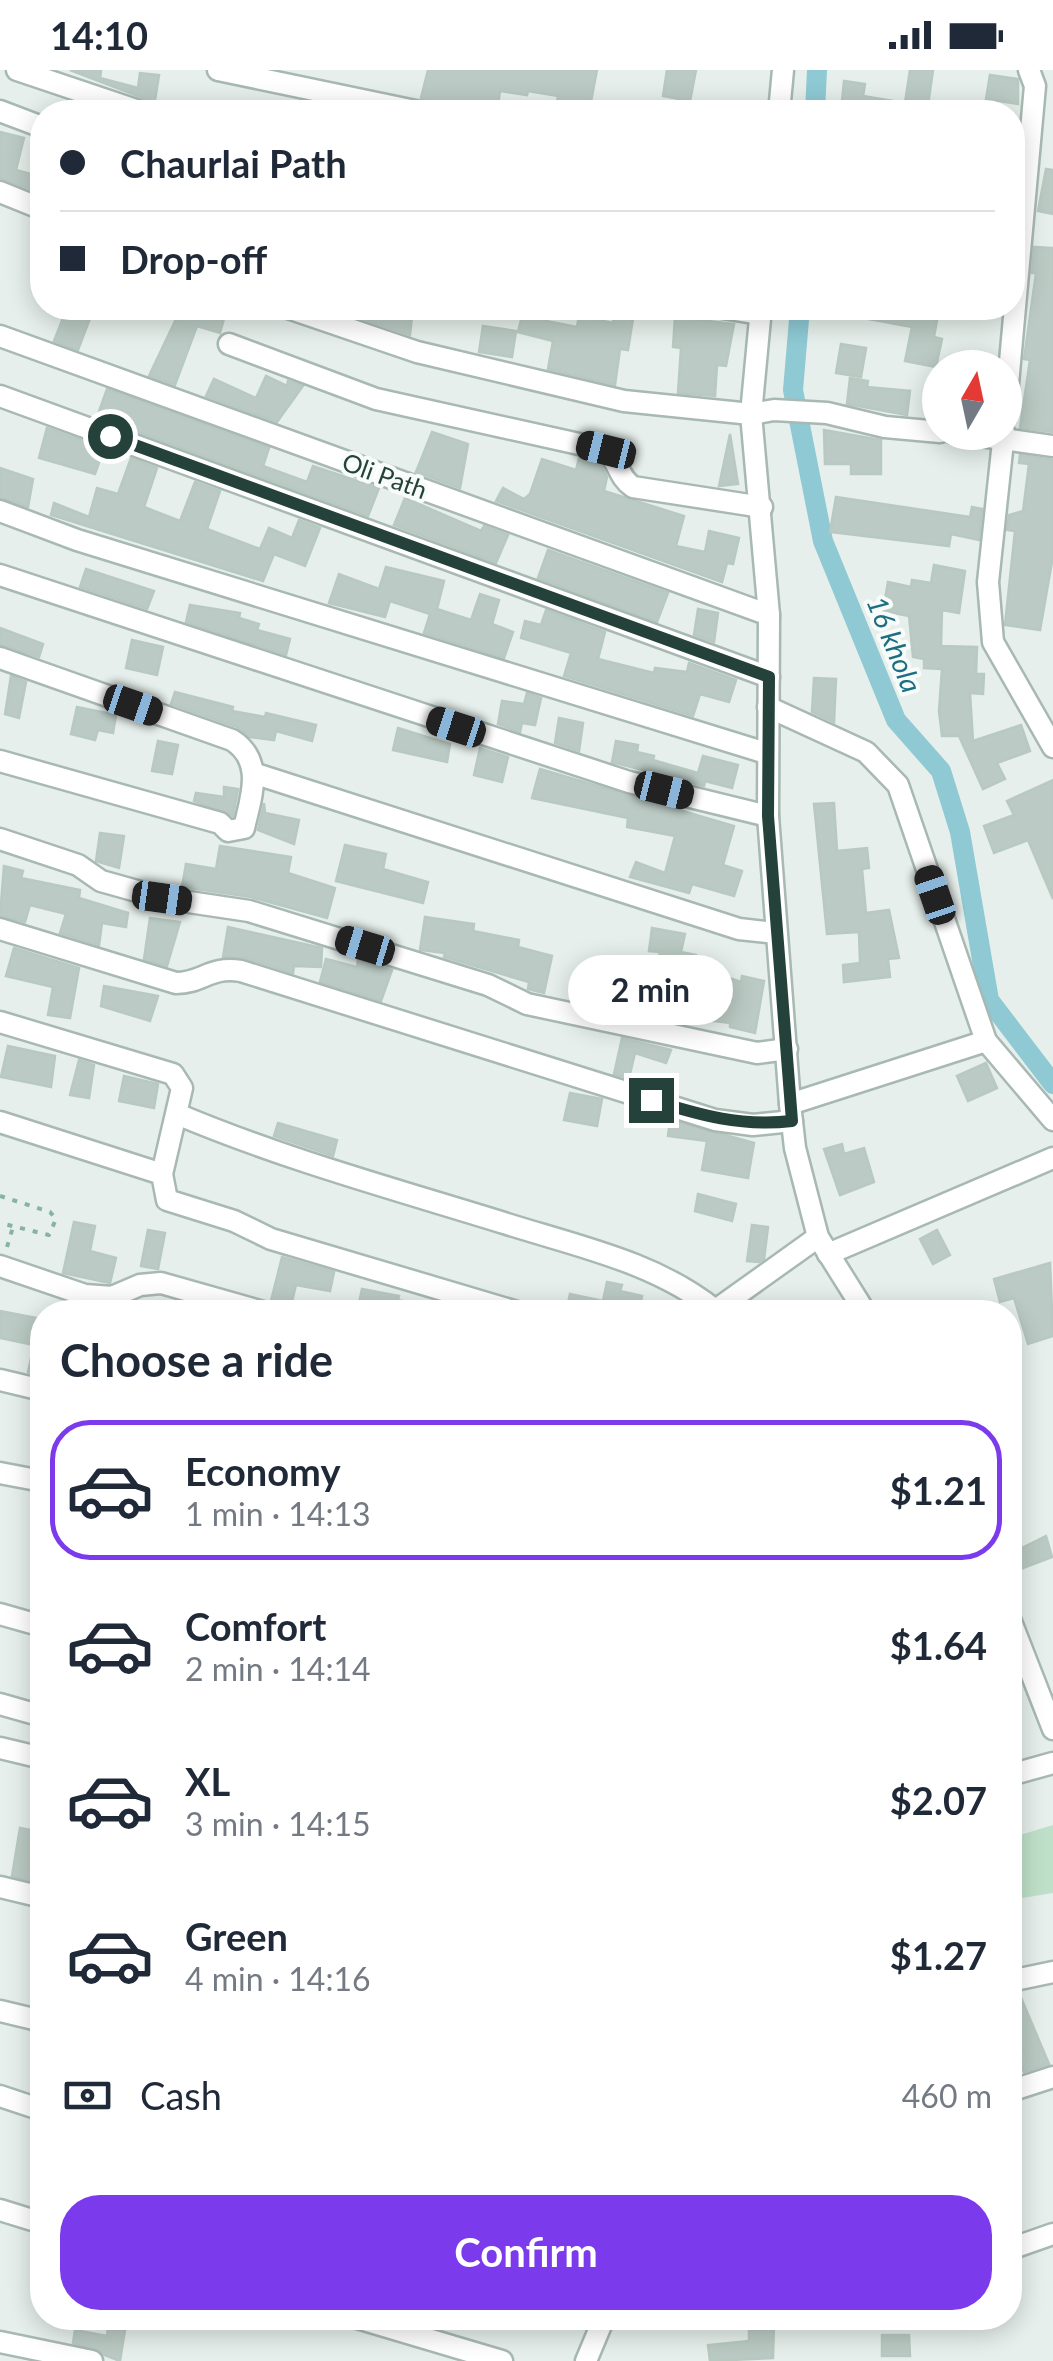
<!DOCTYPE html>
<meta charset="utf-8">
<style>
:root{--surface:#fff;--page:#f6f6f7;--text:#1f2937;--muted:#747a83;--line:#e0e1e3;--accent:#7c3aed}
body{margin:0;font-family:Lato,sans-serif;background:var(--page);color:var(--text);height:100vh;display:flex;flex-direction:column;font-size:38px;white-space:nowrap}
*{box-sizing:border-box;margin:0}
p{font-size:32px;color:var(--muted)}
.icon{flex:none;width:55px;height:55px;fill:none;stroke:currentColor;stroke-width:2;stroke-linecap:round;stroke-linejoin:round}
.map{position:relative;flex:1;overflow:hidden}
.sheet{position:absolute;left:30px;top:1230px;width:992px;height:1030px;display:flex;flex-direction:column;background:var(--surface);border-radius:40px;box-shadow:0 5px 25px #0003}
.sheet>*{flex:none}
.top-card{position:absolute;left:30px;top:30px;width:995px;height:220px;border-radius:40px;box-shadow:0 5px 25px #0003;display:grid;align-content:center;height:220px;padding:0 30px;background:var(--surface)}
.needle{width:65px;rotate:9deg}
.tools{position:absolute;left:922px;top:280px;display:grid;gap:20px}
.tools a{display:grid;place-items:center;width:100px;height:100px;border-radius:50%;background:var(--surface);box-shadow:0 5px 25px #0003;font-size:50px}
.end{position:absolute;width:45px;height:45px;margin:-22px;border:12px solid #24423a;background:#fff;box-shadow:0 0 0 5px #fff}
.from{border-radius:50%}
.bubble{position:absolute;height:70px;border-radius:35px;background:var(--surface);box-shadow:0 5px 25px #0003;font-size:32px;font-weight:700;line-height:70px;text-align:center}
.car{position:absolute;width:30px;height:60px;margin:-30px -15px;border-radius:12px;box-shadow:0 0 8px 2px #0007;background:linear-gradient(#222 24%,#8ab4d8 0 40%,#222 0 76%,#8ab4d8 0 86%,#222 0)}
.top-card b{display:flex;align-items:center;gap:35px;height:95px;font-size:38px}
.top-card b+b{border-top:2px solid var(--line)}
.top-card i{width:25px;height:25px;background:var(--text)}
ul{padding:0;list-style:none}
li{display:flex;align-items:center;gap:30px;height:140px;margin:0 20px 15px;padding:0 10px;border:5px solid transparent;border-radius:40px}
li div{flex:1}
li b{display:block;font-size:38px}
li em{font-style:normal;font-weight:700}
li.selected{border-color:var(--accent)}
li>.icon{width:90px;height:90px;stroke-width:1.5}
h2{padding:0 30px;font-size:45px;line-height:120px}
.pay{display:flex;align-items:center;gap:25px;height:110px;padding:0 30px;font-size:38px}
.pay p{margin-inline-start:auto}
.primary-button{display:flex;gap:20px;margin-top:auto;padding:20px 30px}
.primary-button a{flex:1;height:115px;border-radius:40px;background:var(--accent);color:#fff;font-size:40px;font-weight:700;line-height:115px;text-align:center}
.status{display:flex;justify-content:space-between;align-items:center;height:70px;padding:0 50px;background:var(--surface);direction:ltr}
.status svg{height:28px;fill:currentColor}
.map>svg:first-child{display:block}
</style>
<div class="status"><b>14:10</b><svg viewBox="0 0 49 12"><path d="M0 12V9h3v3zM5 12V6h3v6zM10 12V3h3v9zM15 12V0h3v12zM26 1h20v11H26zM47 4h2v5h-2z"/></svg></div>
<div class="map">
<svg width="1053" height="2291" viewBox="0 0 1053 2291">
<rect width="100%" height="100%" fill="#e6efeb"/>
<path fill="#bfe0c8" d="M1053,1755V1823L1010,1830V1768Z"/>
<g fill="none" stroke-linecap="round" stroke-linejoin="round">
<g stroke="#8ec9d4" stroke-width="20">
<path d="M815,42L817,0"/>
<path d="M800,238L793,320L823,471L896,650L941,701L960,762L989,930L1053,1014"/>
</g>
</g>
<g fill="#bbcac4" stroke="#b8c9c2" stroke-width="2.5">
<path d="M70,0H101L100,8L138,18L140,3L159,5L154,37L146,29Z"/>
<path d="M428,0H597L589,42H555L558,26L528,21L527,25L500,21L497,42L442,34V42H433L430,32L421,28Z"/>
<path d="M667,0H696L690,31L663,26Z"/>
<path d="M910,0H933L927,42H841L844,11L865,14L863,26L905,33Z"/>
<path d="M990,5L1018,9V34L986,29Z"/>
<path d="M0,62L24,68L16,100L42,107V124L0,108Z"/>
<path d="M1046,99L1053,100V144L1038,141Z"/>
<path d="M1034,177L1053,178V362L1020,358L1030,290L1024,289L1036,203H1032Z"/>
<path d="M67,238H94L78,280L54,271Z"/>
<path d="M149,238H227L220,263L197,256L175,315L149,306L176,249Z"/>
<path d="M364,238H413L410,265L362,249Z"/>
<path d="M524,238H549L546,251L577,257L579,246L613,253L615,239L634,242L628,280L620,279L615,315L548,299L553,271L518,262Z"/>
<path d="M853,238L939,239L934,267L942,269L936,297L905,291L912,257L852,246Z"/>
<path d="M675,247L734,254L726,296L717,295L715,326L678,323L681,278L673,277Z"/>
<path d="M483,256L516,261L512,287L479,282Z"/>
<path d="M841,274L866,278L861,307L836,303Z"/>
<path d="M266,306L287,316L288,311L303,316L277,352L206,326L214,309L256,328Z"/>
<path d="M850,308L868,311L867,317L910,321L907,345L847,334Z"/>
<path d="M107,319L269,378L263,396L307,412L313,396L379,418L368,446L97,347Z"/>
<path d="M47,358L104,378L95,404L39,388Z"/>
<path d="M824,360L881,370V404H851V394H825Z"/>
<path d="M432,362L468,374L460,418L416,402Z"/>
<path d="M730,364L738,414L719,416Z"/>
<path d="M1020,385L1053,390V486L1040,560L1005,555L1015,461L1007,460L1009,445L1023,441L1029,394L1019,393Z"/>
<path d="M131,388L157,398L144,437L180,451L195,412L220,421L207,459L260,479L269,458L292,468L299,450L320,458L305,496L274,484L263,511L51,445L54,433L89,447L97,418L118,424Z"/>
<path d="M579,388L600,393L607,407L604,421L684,446L676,476L705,482L709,461L739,468L733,494L727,493L722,512L496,431L503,418L524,429L530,424L542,389L576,400Z"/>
<path d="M0,398L33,409L28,437L0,428Z"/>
<path d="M836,427L970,447L972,437L982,439L979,470L951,464L949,476L830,462Z"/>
<path d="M405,428L481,461L484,456L508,465L496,493L394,455Z"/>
<path d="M548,480L668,523L657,552L538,508Z"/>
<path d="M934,495L965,501L959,543L942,540L941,576L977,577L976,604H984L983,624L970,623L973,671L1021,655L1030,681L997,693L1005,709L983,719L959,666H942L939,641L942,599L924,598V589L913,587L909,546L883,541L888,512L911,517L912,510L931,513Z"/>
<path d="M386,497L444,511L437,539L471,550L480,524L499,530L492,554L513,562L504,588L424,563L430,544L390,531L385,547L329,533L339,504L379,519Z"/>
<path d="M86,499L154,521L147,539L80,517Z"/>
<path d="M190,535L240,543L239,548L259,554L257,560L290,569L286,585L186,552Z"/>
<path d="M698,539L718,543L714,572L694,565Z"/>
<path d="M546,540L605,562L598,589L654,603L655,598L687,602L689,593L736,610L729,632L700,624L693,646L564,606L571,583L521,568L525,551L541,555Z"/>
<path d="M0,558L43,574L39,587L0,575Z"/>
<path d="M132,570L163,577L157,605L126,598Z"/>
<path d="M11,606L26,612L19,648L5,644Z"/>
<path d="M814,608L836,609L834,652L812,642Z"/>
<path d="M175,622L233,637L232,641L265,647L266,643L316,655L312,671L276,661L274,670L249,667L237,657L171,634Z"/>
<path d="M527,623L541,628L535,655L522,653L520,662L498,654L502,631L524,634Z"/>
<path d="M77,637L116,645L113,663L98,660L95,670L71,664Z"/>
<path d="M559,648L583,653L579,681L555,673Z"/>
<path d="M398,658L450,674L447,692L393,680Z"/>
<path d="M158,671L178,675L172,704L152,701Z"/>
<path d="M616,671L638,675L637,682L654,686L653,690L698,703L703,686L738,695L732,718L705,711L704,716L612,692Z"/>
<path d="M480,678L508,687L502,712L474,705Z"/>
<path d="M540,699L734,756L723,795L742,801L734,826L692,814L689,823L630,807L636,792L665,803L675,766L627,757L628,748L532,728Z"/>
<path d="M1053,710V829L1028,770L994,783L984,756L1014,745L1007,731Z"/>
<path d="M224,717L238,719L233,746L194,731L196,723L224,727Z"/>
<path d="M264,733L265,743L299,750L294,774L258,760Z"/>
<path d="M834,733L837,781L867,778L869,798L862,799L866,843L889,840L899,888L888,889L890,907L844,912L843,895L860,893L859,862L827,864L814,734Z"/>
<path d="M100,763L124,766L119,798L96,791Z"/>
<path d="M345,775L386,784L383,799L428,812L423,833L336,811Z"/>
<path d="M220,776L291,787L288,803L335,818L327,848L251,827L182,817L186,794L216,799Z"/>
<path d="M4,796L23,801L21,808L80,820L79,828L128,843L126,857L102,853L99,875L60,863L66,844L30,835L25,852L0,846Z"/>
<path d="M425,847L474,854L473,861L519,870L518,877L552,886L544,923L528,919L529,912L444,887L445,883L420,880Z"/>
<path d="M150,848L180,852L167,896L144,889Z"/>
<path d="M228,857L322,878L321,897L294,896L293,903L245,888L223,887Z"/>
<path d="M652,858L685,864L681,882L696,885L694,896L741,912L742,906L764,911L755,963L730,957V953L683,947L682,951L653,941L652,947L626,941L633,912L654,916L660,882L649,881Z"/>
<path d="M14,878L79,898L70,948L48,945L53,917L6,906Z"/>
<path d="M326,889L357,897L358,889L392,900L381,931L320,912Z"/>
<path d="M104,916L158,926L150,951L101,936Z"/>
<path d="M622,968L671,980L666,993L635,983L629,1008L614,1004Z"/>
<path d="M8,976L55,986L51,1017L1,1007Z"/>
<path d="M79,990L94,995L89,1028L70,1025Z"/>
<path d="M986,993L997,1018L968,1031L957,1006Z"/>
<path d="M124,1006L158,1014L154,1038L119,1031Z"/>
<path d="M570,1023L602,1029L597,1056L564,1050Z"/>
<path d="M670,1050L754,1073L748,1108L702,1100L707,1071L668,1066Z"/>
<path d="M278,1053L337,1070L333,1086L274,1066Z"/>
<path d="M842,1074L844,1084L864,1078L874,1112L840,1125L824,1079Z"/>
<path d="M698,1124L736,1134L732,1151L695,1141Z"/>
<path d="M74,1152L95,1156L90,1181L116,1188L110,1213L63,1203Z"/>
<path d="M752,1155L768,1157L764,1189L759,1192L747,1191Z"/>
<path d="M148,1160L165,1163L158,1199L141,1196Z"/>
<path d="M937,1160L950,1185L933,1194L920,1169Z"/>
<path d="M282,1187L334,1202L330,1221L296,1215L290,1240L275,1236L271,1231Z"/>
<path d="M1050,1193L1053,1266L1028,1274L1014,1228L1000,1232L994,1209Z"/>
<path d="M607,1212L622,1215L620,1221L642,1226L639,1242H566L570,1224L603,1231Z"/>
<path d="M362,1219L399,1226L398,1230L426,1237L425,1242H357Z"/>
<path d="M0,1241L42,1249V1306L28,1302L34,1275L0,1268Z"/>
<path d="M1046,1466L1052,1487L1015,1501L1010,1484Z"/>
<path d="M20,1758L42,1762L38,1812L12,1806Z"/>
<path d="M1019,1923L1049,1994L1024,2002L1014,1983L1023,1979L1010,1950V1924Z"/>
<path d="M749,2255H774L773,2288L710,2291L708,2275L749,2271Z"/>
<path d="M108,2257L125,2260L120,2291L73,2273L75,2260L107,2266Z"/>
<path d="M882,2265H909L910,2286H882Z"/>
</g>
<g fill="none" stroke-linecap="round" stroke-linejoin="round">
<defs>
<g id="minor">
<path d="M17,0L142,42"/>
<path d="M218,0L420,42"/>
<path d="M0,41L42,57"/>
<path d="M779,42L783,0"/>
<path d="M0,122L42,139"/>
<path d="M288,238L417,282L624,331L751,344L774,340L827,343L885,357L940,362"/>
<path d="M723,238L760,244"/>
<path d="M761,238L751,344L769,545L768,746L790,1034L795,1078L818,1167L865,1242"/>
<path d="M0,266L769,545"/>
<path d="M229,274L376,329L606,380C619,392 618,407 633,417L762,437"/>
<path d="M0,326L769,607"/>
<path d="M1005,347L1035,16L1029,0"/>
<path d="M951,362L1053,376"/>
<path d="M1004,362L988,512L993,572L1053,677"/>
<path d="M0,441L77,470L766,683"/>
<path d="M0,505L629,712L768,746"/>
<path d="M0,588L232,670C265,691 251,727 244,758L228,761L220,753L0,691"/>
<path d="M768,637L866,682L898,715L986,971L1053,1050"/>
<path d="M256,704L739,859L776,863"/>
<path d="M0,769L78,795L101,811L162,828L249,841L488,915L527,934L757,983L787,979"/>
<path d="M0,859L176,913C203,913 209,896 241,901L715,1050L753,1055L792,1051"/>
<path d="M0,952L173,1004L182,1018L162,1104"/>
<path d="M790,1034L986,971"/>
<path d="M177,1044C284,1089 394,1119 504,1153C576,1176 656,1192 715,1240"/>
<path d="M0,1052L162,1104L167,1130L234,1151L271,1169L517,1242"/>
<path d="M828,1184L1053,1088"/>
<path d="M0,1196L85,1225L112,1227L140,1215L161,1213L263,1242"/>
<path d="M713,1242L818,1167"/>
<path d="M0,1310L42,1320"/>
<path d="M0,1403L42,1411"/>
<path d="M0,1544L42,1556"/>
<path d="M1010,1549L1053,1659"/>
<path d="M0,1634L42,1646"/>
<path d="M0,1678L42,1688"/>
<path d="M1010,1705L1053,1693"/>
<path d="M0,1817L42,1827"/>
<path d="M1010,1911L1053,1902"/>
<path d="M0,1941L42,1951"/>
<path d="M1010,2021L1053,2007"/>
<path d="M0,2026L42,2040"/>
<path d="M0,2140L42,2153"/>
<path d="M1010,2179L1053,2164"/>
<path d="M357,2248L502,2291"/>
<path d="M0,2272L92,2291"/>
<path d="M586,2291L604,2248"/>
</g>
</defs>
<use href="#minor" stroke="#a8b8b2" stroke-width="25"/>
<g stroke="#86b3a5" stroke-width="4" stroke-dasharray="5 8" stroke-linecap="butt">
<path d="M0,1126L50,1142L56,1149L49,1165L0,1153"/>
<path d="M7,1177L13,1157"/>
</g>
<use href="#minor" stroke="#fff" stroke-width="20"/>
</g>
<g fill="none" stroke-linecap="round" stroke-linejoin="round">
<path stroke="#24423a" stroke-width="12" d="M110,366L769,607L768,746L792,1051C741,1057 700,1045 651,1030"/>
</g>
<g text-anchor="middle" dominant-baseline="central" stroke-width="8" stroke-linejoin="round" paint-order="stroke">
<g font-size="25" fill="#24423a" stroke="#f7fbf9">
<text transform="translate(385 405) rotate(20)">Oli Path</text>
</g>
<g font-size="28" font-style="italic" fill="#1c6f80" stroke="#f7fbf9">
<text transform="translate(895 574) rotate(68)">16 khola</text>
</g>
</g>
</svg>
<div class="tools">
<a><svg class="needle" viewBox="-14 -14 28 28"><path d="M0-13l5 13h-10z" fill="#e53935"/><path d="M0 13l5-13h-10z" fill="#747a83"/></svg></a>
</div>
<i class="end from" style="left:110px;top:366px"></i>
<i class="end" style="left:651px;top:1030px"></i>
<div class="bubble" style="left:568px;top:885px;width:165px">2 min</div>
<i class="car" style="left:606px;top:380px;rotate:284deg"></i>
<i class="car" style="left:133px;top:635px;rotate:109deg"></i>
<i class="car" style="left:456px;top:657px;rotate:288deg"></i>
<i class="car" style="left:664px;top:720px;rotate:104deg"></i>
<i class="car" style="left:935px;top:825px;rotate:341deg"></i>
<i class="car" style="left:162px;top:828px;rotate:98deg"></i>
<i class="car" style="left:365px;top:876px;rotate:287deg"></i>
<div class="top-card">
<b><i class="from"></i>Chaurlai Path</b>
<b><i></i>Drop-off</b>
</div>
<section class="sheet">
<h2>Choose a ride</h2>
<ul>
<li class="selected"><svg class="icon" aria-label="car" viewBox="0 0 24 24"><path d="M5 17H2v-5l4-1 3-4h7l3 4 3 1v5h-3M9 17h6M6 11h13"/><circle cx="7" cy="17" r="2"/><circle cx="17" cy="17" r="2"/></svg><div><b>Economy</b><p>1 min · 14:13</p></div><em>$1.21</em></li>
<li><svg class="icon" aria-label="car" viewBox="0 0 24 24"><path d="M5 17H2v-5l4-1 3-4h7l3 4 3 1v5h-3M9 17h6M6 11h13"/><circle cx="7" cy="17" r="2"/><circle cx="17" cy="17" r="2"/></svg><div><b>Comfort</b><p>2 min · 14:14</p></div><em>$1.64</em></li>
<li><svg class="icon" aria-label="car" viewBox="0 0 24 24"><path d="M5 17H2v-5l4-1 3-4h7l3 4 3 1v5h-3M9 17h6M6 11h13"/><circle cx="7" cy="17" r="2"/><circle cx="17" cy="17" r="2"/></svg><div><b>XL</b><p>3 min · 14:15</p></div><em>$2.07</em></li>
<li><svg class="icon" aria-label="car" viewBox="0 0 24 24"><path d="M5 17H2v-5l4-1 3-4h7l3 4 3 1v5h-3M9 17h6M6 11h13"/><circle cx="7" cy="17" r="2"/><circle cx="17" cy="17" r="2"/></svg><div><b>Green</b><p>4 min · 14:16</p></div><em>$1.27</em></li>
</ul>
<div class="pay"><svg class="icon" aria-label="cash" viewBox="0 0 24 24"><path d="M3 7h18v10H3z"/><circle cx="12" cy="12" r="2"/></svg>Cash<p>460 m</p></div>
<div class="primary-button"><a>Confirm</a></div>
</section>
</div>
